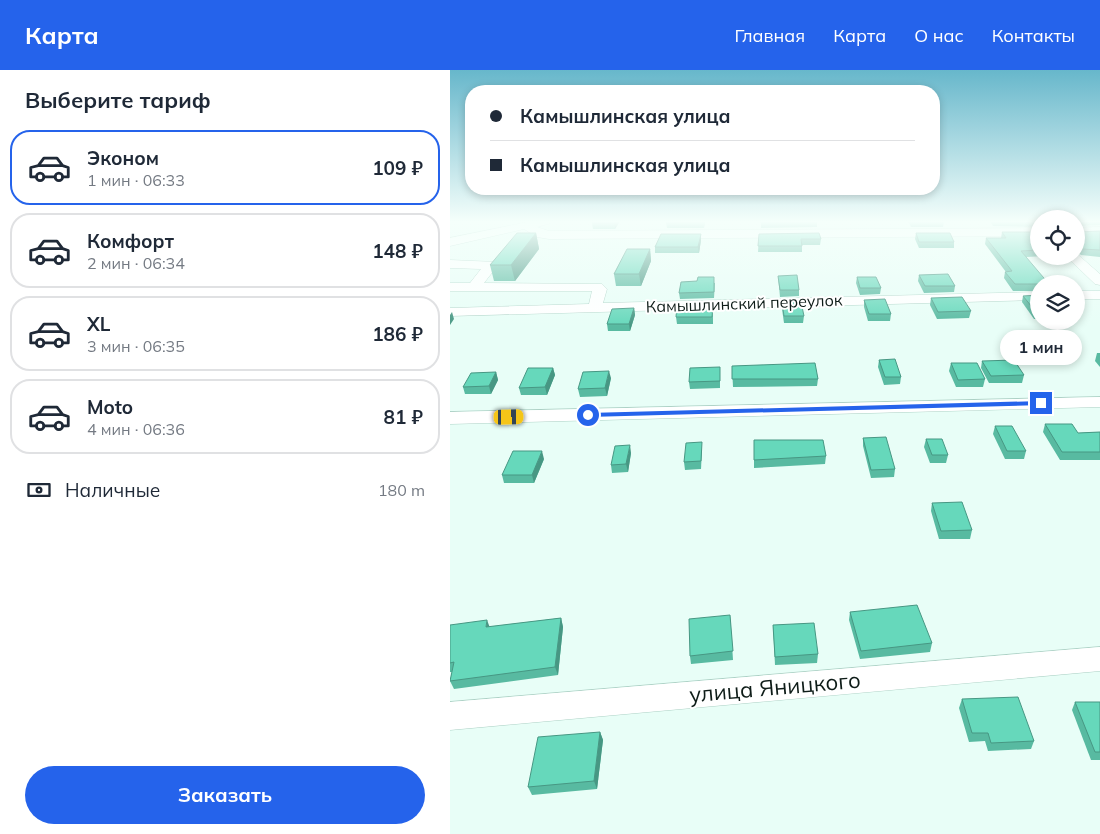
<!DOCTYPE html>
<html lang="ru">
<meta charset="utf-8">
<style>
:root{--surface:#fff;--page:#f6f6f7;--text:#1f2937;--muted:#747a83;--line:#e0e1e3;--accent:#2563eb}
body{margin:0;font-family:Mulish,sans-serif;background:var(--page);color:var(--text);height:100vh;display:flex;flex-direction:column;font-size:19px;white-space:nowrap}
*{box-sizing:border-box;margin:0}
p{font-size:16px;color:var(--muted)}
.icon{flex:none;width:28px;height:28px;fill:none;stroke:currentColor;stroke-width:2;stroke-linecap:round;stroke-linejoin:round}
.map{position:relative;flex:1;overflow:hidden}
.drawer{display:flex;flex-direction:column;background:var(--surface);width:450px}
.drawer>*{flex:none}
.top-card{position:absolute;left:15px;top:15px;width:475px;height:110px;border-radius:20px;box-shadow:0 2px 8px #0003;display:grid;align-content:center;height:110px;padding:0 25px;background:var(--surface)}
.tools{position:absolute;left:580px;top:140px;display:grid;gap:10px}
.tools a{display:grid;place-items:center;width:55px;height:55px;border-radius:50%;background:var(--surface);box-shadow:0 2px 8px #0003;font-size:25px}
.end{position:absolute;width:22px;height:22px;margin:-11px;border:6px solid #2563eb;background:#fff;box-shadow:0 0 0 2px #fff}
.from{border-radius:50%}
.bubble{position:absolute;height:35px;border-radius:18px;background:var(--surface);box-shadow:0 2px 8px #0003;font-size:16px;font-weight:700;line-height:35px;text-align:center}
.car{position:absolute;width:15px;height:30px;margin:-15px -8px;border-radius:6px;box-shadow:0 0 4px 1px #0007;background:linear-gradient(#f5c518 24%,#345 0 40%,#f5c518 0 76%,#345 0 86%,#f5c518 0)}
.top-card b{display:flex;align-items:center;gap:18px;height:48px;font-size:19px}
.top-card b+b{border-top:1px solid var(--line)}
.top-card i{width:12px;height:12px;background:var(--text)}
ul{padding:0;list-style:none}
li{display:flex;align-items:center;gap:15px;height:75px;margin:0 10px 8px;padding:0 15px;border:2px solid var(--line);border-radius:20px}
li div{flex:1}
li b{display:block;font-size:19px}
li em{font-style:normal;font-weight:700}
li.on{border-color:var(--accent)}
li>.icon{width:45px;height:45px;stroke-width:1.5}
h2{padding:0 25px;font-size:22px;line-height:60px}
.pay{display:flex;align-items:center;gap:12px;height:55px;padding:0 25px;font-size:19px}
.pay p{margin-inline-start:auto}
.action{display:flex;gap:10px;margin-top:auto;padding:10px 25px}
.action a{flex:1;height:58px;border-radius:30px;background:var(--accent);color:#fff;font-size:20px;font-weight:700;line-height:58px;text-align:center}
header{display:flex;align-items:center;gap:30px;box-sizing:border-box;height:70px;padding:0 25px;background:var(--accent);color:#fff}
header strong{font-size:24px}
nav{display:flex;gap:28px;margin-inline-start:auto;font-size:18px}
main{display:flex;flex:1;min-height:0}
.map>svg:first-child{display:block}
</style>
<header>
<strong>Карта</strong>
<nav><a>Главная</a><a>Карта</a><a>О нас</a><a>Контакты</a></nav>
</header>
<main>
<section class="drawer">
<h2>Выберите тариф</h2>
<ul>
<li class="on"><svg class="icon" aria-label="car" viewBox="0 0 24 24"><path d="M5 17H2v-5l4-1 3-4h7l3 4 3 1v5h-3M9 17h6M6 11h13"/><circle cx="7" cy="17" r="2"/><circle cx="17" cy="17" r="2"/></svg><div><b>Эконом</b><p>1 мин · 06:33</p></div><em>109 ₽</em></li>
<li><svg class="icon" aria-label="car" viewBox="0 0 24 24"><path d="M5 17H2v-5l4-1 3-4h7l3 4 3 1v5h-3M9 17h6M6 11h13"/><circle cx="7" cy="17" r="2"/><circle cx="17" cy="17" r="2"/></svg><div><b>Комфорт</b><p>2 мин · 06:34</p></div><em>148 ₽</em></li>
<li><svg class="icon" aria-label="car" viewBox="0 0 24 24"><path d="M5 17H2v-5l4-1 3-4h7l3 4 3 1v5h-3M9 17h6M6 11h13"/><circle cx="7" cy="17" r="2"/><circle cx="17" cy="17" r="2"/></svg><div><b>XL</b><p>3 мин · 06:35</p></div><em>186 ₽</em></li>
<li><svg class="icon" aria-label="car" viewBox="0 0 24 24"><path d="M5 17H2v-5l4-1 3-4h7l3 4 3 1v5h-3M9 17h6M6 11h13"/><circle cx="7" cy="17" r="2"/><circle cx="17" cy="17" r="2"/></svg><div><b>Moto</b><p>4 мин · 06:36</p></div><em>81 ₽</em></li>
</ul>
<div class="pay"><svg class="icon" aria-label="cash" viewBox="0 0 24 24"><path d="M3 7h18v10H3z"/><circle cx="12" cy="12" r="2"/></svg>Наличные<p>180 m</p></div>
<div class="action"><a>Заказать</a></div>
</section>
<div class="map">
<svg width="650" height="764" viewBox="0 0 650 764">
<rect width="100%" height="100%" fill="#e8fef7"/>
<g fill="none" stroke-linecap="round" stroke-linejoin="round">
<defs>
<g id="minor">
<path d="M83,151H102L101,153L87,157L99,161L589,158V166L99,169L87,167L74,159L0,176V168Z"/>
<path d="M650,157V165L626,166V158Z"/>
<path d="M626,183L650,204V215L645,214L616,186H626Z"/>
<path d="M0,190L46,192L48,195L34,213L152,214L157,219L153,233L589,222V230L0,246V238L139,234L142,221H0V213H20L31,199L0,198Z"/>
<rect x="626" y="221" width="24" height="8"/>
<path d="M650,327V337L0,354V342Z"/>
<path d="M650,577V601L0,660V632Z"/>
</g>
</defs>
<use href="#minor" stroke="#abd0c4" stroke-width="1"/>
<use href="#minor" fill="#fff" fill-rule="evenodd"/>
</g>
<g fill="#58baa1">
<path d="M170,151L165,159H143L142,153Z"/>
<path d="M217,151H255V154L254,158H217L216,153Z"/>
<path d="M311,151H367V157L311,158Z"/>
<path d="M458,151H494L493,157H461Z"/>
<path d="M540,151H589V157L543,156Z"/>
<path d="M626,151H650V155L626,156Z"/>
<path d="M626,161L628,162L650,161V187L631,185L626,181Z"/>
<path d="M552,162H589V186H595L576,187L589,214V221H563L554,208L555,202H556L535,174L536,168H551Z"/>
<path d="M86,163L89,179L65,211H44L40,195Z"/>
<path d="M466,163L504,172V178H469L465,169Z"/>
<path d="M251,164V170L249,183H205V177Z"/>
<path d="M309,164L371,169L370,175H352V182H308Z"/>
<path d="M200,179L201,191L191,216H166L164,204Z"/>
<path d="M469,205L505,216L504,222L474,223L468,211Z"/>
<path d="M328,206L349,220V226L330,227Z"/>
<path d="M407,207L431,218L430,224L410,225L406,213Z"/>
<path d="M247,211L265,213L264,228L230,229L229,223Z"/>
<path d="M589,225V249H584L572,232L573,226Z"/>
<path d="M481,228L521,241L519,248L487,249L480,235Z"/>
<path d="M414,230L441,244L440,251H418L414,237Z"/>
<path d="M332,232L354,246L353,253H334L332,239Z"/>
<path d="M263,234V254H227L226,247Z"/>
<path d="M184,238L185,245L180,261H158L157,254Z"/>
<path d="M647,283H650V297L645,291Z"/>
<path d="M429,290L451,307L450,314L434,315L428,297Z"/>
<path d="M532,291L574,305L572,313H539L531,298Z"/>
<path d="M501,293L535,309L533,317H506L499,301Z"/>
<path d="M282,296L368,309L367,316L283,317Z"/>
<path d="M270,297V318L240,319L239,312Z"/>
<path d="M103,298L105,305L97,325H71L69,318Z"/>
<path d="M46,302L48,310L41,324H15L13,317Z"/>
<path d="M161,308L157,326L130,327L128,319Z"/>
<path d="M595,354L628,363L650,362V390H610L593,362Z"/>
<path d="M545,356L576,381L574,389H555L543,364Z"/>
<path d="M413,368L445,399L444,407L421,408L413,376Z"/>
<path d="M476,369L498,385L496,393H480L474,377Z"/>
<path d="M304,370L376,386L375,394L304,398Z"/>
<path d="M252,380L251,399L235,400L234,392Z"/>
<path d="M181,383L178,402L162,403L161,395Z"/>
<path d="M94,389L84,413H54L52,405Z"/>
<path d="M482,433L522,460L520,469H489L481,441Z"/>
<path d="M400,542L482,573L480,582L410,589L399,550Z"/>
<path d="M280,545L283,590L241,594L240,586Z"/>
<path d="M111,548L113,557L108,605L4,619L0,611L2,602H0V555L40,557Z"/>
<path d="M323,555L368,584L367,593L325,595Z"/>
<path d="M512,629L584,671L581,679L538,681L535,671L519,672L509,638Z"/>
<path d="M625,632H650V690H641L622,640Z"/>
<path d="M150,662L153,670L147,719L82,725L78,717Z"/>
</g>
<g fill="#479783">
<path d="M165,151H170L165,159L164,153Z"/>
<path d="M86,163L89,179L65,211L61,195Z"/>
<path d="M251,164V170L249,183L248,177Z"/>
<path d="M200,179L201,191L191,216L189,204Z"/>
<path d="M184,238L185,245L180,261L179,254Z"/>
<path d="M2,242L4,249L0,255V245Z"/>
<path d="M103,298L105,305L97,325L95,317Z"/>
<path d="M159,301L161,308L157,326L155,318Z"/>
<path d="M46,302L48,310L41,324L39,316Z"/>
<path d="M180,375L181,383L178,402L176,394Z"/>
<path d="M92,381L94,389L84,413L82,405Z"/>
<path d="M111,548L113,557L108,605L105,597Z"/>
<path d="M37,550L40,558L36,557Z"/>
<path d="M150,662L153,670L147,719L144,711Z"/>
</g>
<g fill="#66d8bb" stroke="#479783">
<path d="M144,151H165L164,153H142Z"/>
<path d="M217,151H254L253,152L216,153Z"/>
<rect x="311" y="151" width="56" height="1"/>
<path d="M626,161L628,162L650,161V180L633,179L628,175L626,177Z"/>
<path d="M552,162H589V180L571,181L599,214H565L555,202L562,201L536,168H556Z"/>
<path d="M67,163H86L61,195H40Z"/>
<path d="M369,163L371,169H351L352,176H308L309,164Z"/>
<path d="M466,163H500L504,172H469Z"/>
<path d="M211,164H251L248,177H205Z"/>
<path d="M177,179H200L189,204H164Z"/>
<path d="M498,204L505,216H475L469,205Z"/>
<path d="M347,205L349,220H330L328,206Z"/>
<path d="M248,207H264V222L229,223L231,212L247,211Z"/>
<path d="M407,207H426L431,218H410Z"/>
<path d="M589,225V242H586L573,226Z"/>
<path d="M512,227L521,241L488,242L481,228Z"/>
<path d="M435,229L441,244H419L414,230Z"/>
<path d="M332,232H351L354,246H334Z"/>
<path d="M263,234L262,247H226L227,235Z"/>
<path d="M184,238L179,254H157L162,239Z"/>
<path d="M445,289L451,307H435L429,290Z"/>
<path d="M564,290L574,305L541,306L532,291Z"/>
<path d="M365,293L368,309H282V296Z"/>
<path d="M501,293H527L535,309L508,310Z"/>
<path d="M270,297V311L239,312L240,298Z"/>
<path d="M78,298H103L95,317L69,318Z"/>
<path d="M159,301L155,318L128,319L133,302Z"/>
<path d="M46,302L39,316L13,317L21,303Z"/>
<path d="M595,354H622L628,363L650,362V382H612Z"/>
<path d="M545,356H562L576,381H557Z"/>
<path d="M436,367L445,399L421,400L413,368Z"/>
<path d="M476,369H492L498,385H482Z"/>
<path d="M304,370H373L376,386L304,390Z"/>
<path d="M252,372L251,391L234,392L236,373Z"/>
<path d="M180,375L176,394L161,395L165,376Z"/>
<path d="M63,381H92L82,405H52Z"/>
<path d="M512,432L522,460L491,461L482,433Z"/>
<path d="M467,535L482,573L411,581L400,542Z"/>
<path d="M280,545L283,581L240,586L239,549Z"/>
<path d="M111,548L105,597L0,611L4,592L0,593V555L37,550L36,557Z"/>
<path d="M364,553L368,584L325,587L323,555Z"/>
<path d="M568,627L584,671L541,673L538,663H522L512,629Z"/>
<path d="M625,632H650V682H645Z"/>
<path d="M150,662L144,711L78,717L88,667Z"/>
</g>
<linearGradient id="sky" x2="0" y2="1"><stop stop-color="#67b7cb"/><stop offset="0.59" stop-color="#f5fffb"/><stop offset="1" stop-color="#f5fffb" stop-opacity="0"/></linearGradient>
<rect width="650" height="257" fill="url(#sky)"/>
<path fill="#2563eb" d="M591,331L595,333L593,335L138,347L134,345L138,343Z"/>
<g text-anchor="middle" dominant-baseline="central" stroke-width="4" stroke-linejoin="round" paint-order="stroke">
<g font-size="16" fill="#0e1c18" stroke="#fff">
<text transform="translate(294 233) rotate(-2)">Камышлинский переулок</text>
</g>
<g font-size="22" fill="#0e1c18" stroke="#fff">
<text transform="translate(325 617) rotate(-5)">улица Яницкого</text>
</g>
</g>
</svg>
<div class="tools">
<a><svg class="icon" aria-label="locate" viewBox="0 0 24 24"><circle cx="12" cy="12" r="6"/><path d="M12 2v4M12 18v4M2 12h4M18 12h4"/></svg></a>
<a><svg class="icon" aria-label="layers" viewBox="0 0 24 24"><path d="M12 4l9 5-9 5-9-5zM3 14l9 5 9-5"/></svg></a>
</div>
<i class="end from" style="left:138px;top:345px"></i>
<i class="end" style="left:591px;top:333px"></i>
<div class="bubble" style="left:550px;top:260px;width:82px">1 мин</div>
<i class="car" style="left:59px;top:347px;rotate:89deg"></i>
<div class="top-card">
<b><i class="from"></i>Камышлинская улица</b>
<b><i></i>Камышлинская улица</b>
</div>
</div>
</main>
